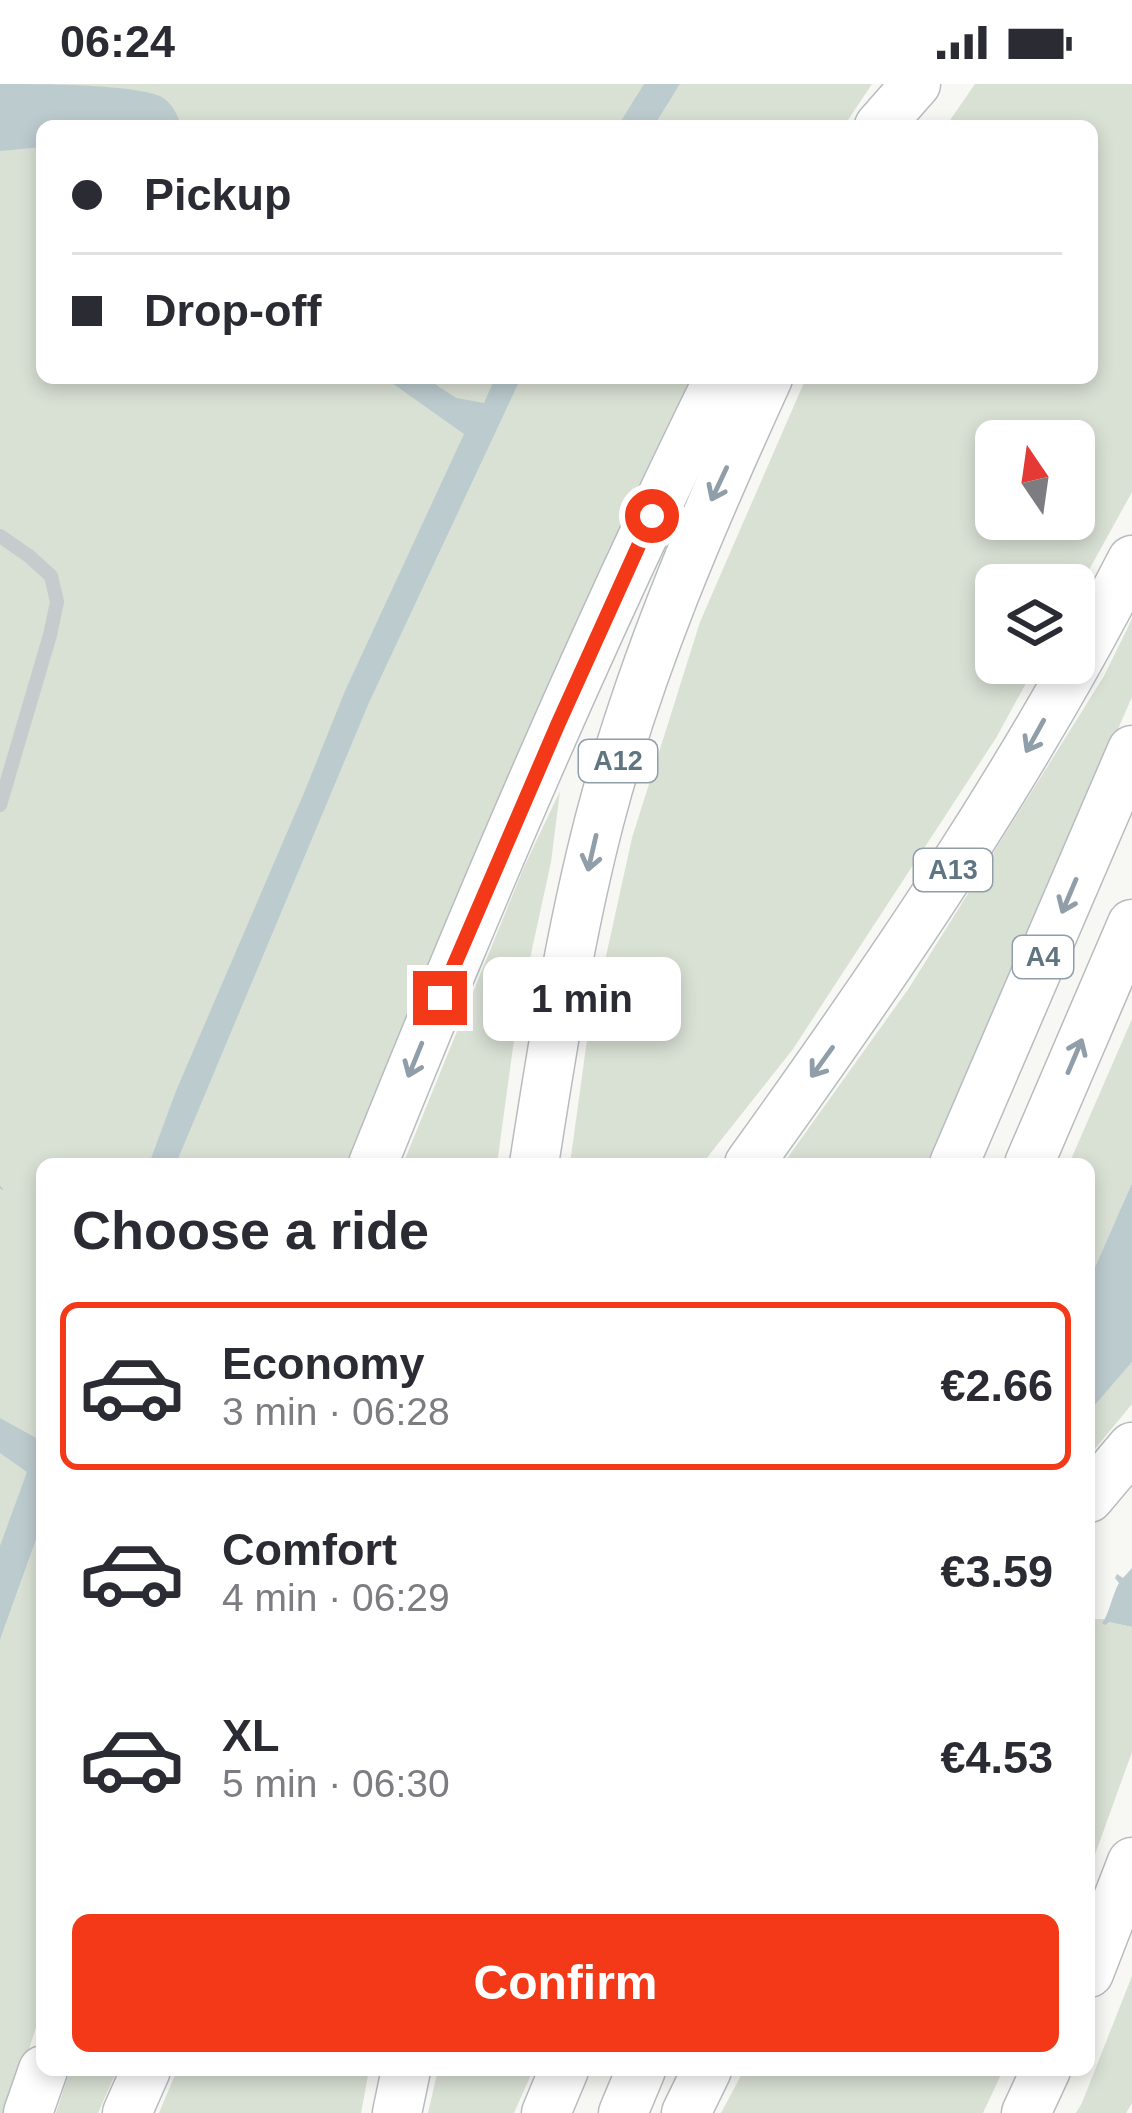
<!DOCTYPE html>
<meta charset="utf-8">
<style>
:root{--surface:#fff;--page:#f7f7f7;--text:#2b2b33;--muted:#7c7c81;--line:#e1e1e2;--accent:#f33918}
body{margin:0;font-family:Helvetica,sans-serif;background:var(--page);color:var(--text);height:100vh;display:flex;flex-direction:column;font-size:45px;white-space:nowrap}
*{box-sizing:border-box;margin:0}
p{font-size:39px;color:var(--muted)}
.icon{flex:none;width:66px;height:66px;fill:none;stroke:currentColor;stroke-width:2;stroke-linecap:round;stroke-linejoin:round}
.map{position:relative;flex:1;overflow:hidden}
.side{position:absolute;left:36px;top:1074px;width:1059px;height:918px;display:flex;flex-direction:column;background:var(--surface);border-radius:18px;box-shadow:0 6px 18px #0003}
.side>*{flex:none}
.hud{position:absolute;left:36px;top:36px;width:1062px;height:264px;border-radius:18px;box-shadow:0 6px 18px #0003;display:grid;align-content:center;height:264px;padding:0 36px;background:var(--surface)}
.needle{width:78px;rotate:347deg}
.controls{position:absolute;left:975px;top:336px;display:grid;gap:24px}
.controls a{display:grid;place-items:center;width:120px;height:120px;border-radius:18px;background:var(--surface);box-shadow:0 6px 18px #0003;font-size:60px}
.end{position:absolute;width:54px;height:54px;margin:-27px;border:15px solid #f33918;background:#fff;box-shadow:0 0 0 6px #fff}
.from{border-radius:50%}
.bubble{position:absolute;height:84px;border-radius:18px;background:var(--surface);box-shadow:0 6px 18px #0003;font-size:39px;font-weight:600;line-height:84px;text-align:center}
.hud b{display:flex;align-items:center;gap:42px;height:114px;font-size:45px}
.hud b+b{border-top:3px solid var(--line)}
.hud i{width:30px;height:30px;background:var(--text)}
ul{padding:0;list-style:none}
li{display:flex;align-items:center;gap:36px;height:168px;margin:0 24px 18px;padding:0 12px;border:6px solid transparent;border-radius:18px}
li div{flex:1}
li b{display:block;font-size:45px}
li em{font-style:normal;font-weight:600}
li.current{border-color:var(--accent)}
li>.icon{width:108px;height:108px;stroke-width:1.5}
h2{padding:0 36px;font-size:54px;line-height:144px}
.cta{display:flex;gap:24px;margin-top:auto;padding:24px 36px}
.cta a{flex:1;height:138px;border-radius:18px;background:var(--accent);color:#fff;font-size:48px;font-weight:600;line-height:138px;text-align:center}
.status{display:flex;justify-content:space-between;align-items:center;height:84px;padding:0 60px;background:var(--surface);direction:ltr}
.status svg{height:33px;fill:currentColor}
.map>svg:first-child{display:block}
</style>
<div class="status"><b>06:24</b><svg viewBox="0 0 49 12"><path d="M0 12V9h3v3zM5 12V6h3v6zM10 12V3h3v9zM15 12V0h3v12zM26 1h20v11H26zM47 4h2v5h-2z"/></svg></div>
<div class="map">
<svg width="1132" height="2029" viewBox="0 0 1132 2029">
<rect width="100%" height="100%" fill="#f7f7f4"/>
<g fill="#d9e0d4" fill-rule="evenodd">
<path d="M0,0H668L644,42H42V294H507L165,1080H42V1408L0,1524Z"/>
<path d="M680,0H872L844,42H654Z"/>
<path d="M975,0H1132V408L1074,513V501H996V579H1037L996,654L793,965L702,1080H570L586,963L632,754L700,538L806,294H1092V42H946ZM996,357H1074V435H996Z"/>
<path d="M521,294H696L621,446L459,806L348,1080H176L369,619Z"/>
<path d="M1132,535V613L927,1080H783L909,904L1104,592Z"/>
<path d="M560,707L551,778L517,934L497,1080H403L524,783Z"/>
<path d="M1132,935V1099L1089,1197V1080H1069Z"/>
<path d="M1132,1278V1320L1089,1372V1328Z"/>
<path d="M42,1439V1924L9,2029H0V1556Z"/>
<path d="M1089,1535H1105L1109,1538L1132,1543V1668L1089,1787Z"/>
<path d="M1132,1892V2019L1126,2029H1076L1082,2019Z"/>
<path d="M70,1986H117L98,2029H56Z"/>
<path d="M177,1986H369L361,2029H159Z"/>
<path d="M438,1986H533L514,2029H428Z"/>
<path d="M744,1986H1003L983,2029H721Z"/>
</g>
<g fill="#bccbce">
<path d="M0,0C40,0 129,0 160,12C172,19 177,29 181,42H42V63L0,67Z"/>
<path d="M644,0H680L654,42H618Z"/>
<path d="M385,294H426L456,314L484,319L495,294H521L369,619L176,1080H149L176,1007L304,709L345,607L464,350Z"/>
<path d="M1132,1099V1278L1089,1328V1197Z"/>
<path d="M0,1334L36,1354L42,1353V1439L0,1556V1462L27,1388L0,1369Z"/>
<path d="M1132,1484V1543L1109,1538L1105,1541L1102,1539C1109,1531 1112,1511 1119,1499L1115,1494L1117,1490L1123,1494Z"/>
</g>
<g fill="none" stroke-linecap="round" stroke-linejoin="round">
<defs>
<g id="motorway">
<path d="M879,42L916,0"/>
<path d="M373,1080C480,814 592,551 719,294"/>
<path d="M534,1080C552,965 570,851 599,738C639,584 702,438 768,294"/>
<path d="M749,1080C890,884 1022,691 1132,476"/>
<path d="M954,1080L1132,666"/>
<path d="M1029,1080L1132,840"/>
<path d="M1089,1414L1132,1363"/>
<path d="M1089,1889L1132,1778"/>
<path d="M28,2029L43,1986"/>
<path d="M127,2029L146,1986"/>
<path d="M397,2029L406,1986"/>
<path d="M546,2029L564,1986"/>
<path d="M623,2029L641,1986"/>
<path d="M686,2029L707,1986"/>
<path d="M1026,2029L1046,1986"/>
</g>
</defs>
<use href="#motorway" stroke="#b8bcbf" stroke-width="51"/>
<path stroke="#bfc2c4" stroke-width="6" stroke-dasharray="6 6" stroke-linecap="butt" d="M0,1104L1,1103"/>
<path stroke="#c6cbce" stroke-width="14" d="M0,452L29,472L51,492L57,518L50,551L0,721"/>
<use href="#motorway" stroke="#fff" stroke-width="48"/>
</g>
<defs><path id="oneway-shaft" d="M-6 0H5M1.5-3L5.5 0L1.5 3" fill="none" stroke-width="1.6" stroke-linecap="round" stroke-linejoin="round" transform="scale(3)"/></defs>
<g stroke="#8f9ea8">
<use href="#oneway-shaft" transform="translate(719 400) rotate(115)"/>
<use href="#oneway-shaft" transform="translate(1035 652) rotate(119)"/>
<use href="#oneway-shaft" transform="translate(592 769) rotate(103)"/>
<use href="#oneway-shaft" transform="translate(1069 812) rotate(113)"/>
<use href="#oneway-shaft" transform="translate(1075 972) rotate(-67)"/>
<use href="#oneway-shaft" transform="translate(415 976) rotate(112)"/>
<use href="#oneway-shaft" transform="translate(822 978) rotate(126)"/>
</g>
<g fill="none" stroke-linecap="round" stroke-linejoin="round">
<path stroke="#f33918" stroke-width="15" d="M440,914L558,640L652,432"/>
</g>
<g text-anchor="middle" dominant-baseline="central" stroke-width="12" stroke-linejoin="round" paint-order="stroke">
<g fill="#fff" stroke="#8f9ea8" stroke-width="3">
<rect x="579" y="656" width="78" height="42" rx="9"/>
<rect x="914" y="765" width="78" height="42" rx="9"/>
<rect x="1013" y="852" width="60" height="42" rx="9"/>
</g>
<g font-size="27" font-weight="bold" fill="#5f7582">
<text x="618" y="677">A12</text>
<text x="953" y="786">A13</text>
<text x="1043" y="873">A4</text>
</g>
</g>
</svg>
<div class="controls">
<a><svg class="needle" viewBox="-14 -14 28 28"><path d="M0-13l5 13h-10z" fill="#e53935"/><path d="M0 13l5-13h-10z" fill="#7c7c81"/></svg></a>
<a><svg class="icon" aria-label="layers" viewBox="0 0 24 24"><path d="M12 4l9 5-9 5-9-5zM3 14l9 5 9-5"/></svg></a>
</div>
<i class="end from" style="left:652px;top:432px"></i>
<i class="end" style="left:440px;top:914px"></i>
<div class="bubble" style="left:483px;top:873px;width:198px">1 min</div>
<div class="hud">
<b><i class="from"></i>Pickup</b>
<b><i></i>Drop-off</b>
</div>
<section class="side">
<h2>Choose a ride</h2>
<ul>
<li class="current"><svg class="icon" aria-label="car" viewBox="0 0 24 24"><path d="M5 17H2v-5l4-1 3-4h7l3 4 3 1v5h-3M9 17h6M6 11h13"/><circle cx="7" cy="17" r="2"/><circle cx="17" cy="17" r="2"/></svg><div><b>Economy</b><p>3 min · 06:28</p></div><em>€2.66</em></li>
<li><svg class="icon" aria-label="car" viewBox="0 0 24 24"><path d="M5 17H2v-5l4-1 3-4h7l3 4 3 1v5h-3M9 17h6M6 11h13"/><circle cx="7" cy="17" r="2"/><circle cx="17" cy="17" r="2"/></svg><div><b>Comfort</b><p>4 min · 06:29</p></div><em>€3.59</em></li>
<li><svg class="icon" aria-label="car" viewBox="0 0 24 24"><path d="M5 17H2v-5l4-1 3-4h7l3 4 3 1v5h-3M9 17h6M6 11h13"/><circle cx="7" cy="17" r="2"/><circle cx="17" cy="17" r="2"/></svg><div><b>XL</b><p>5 min · 06:30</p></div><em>€4.53</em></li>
</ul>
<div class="cta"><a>Confirm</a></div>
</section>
</div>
